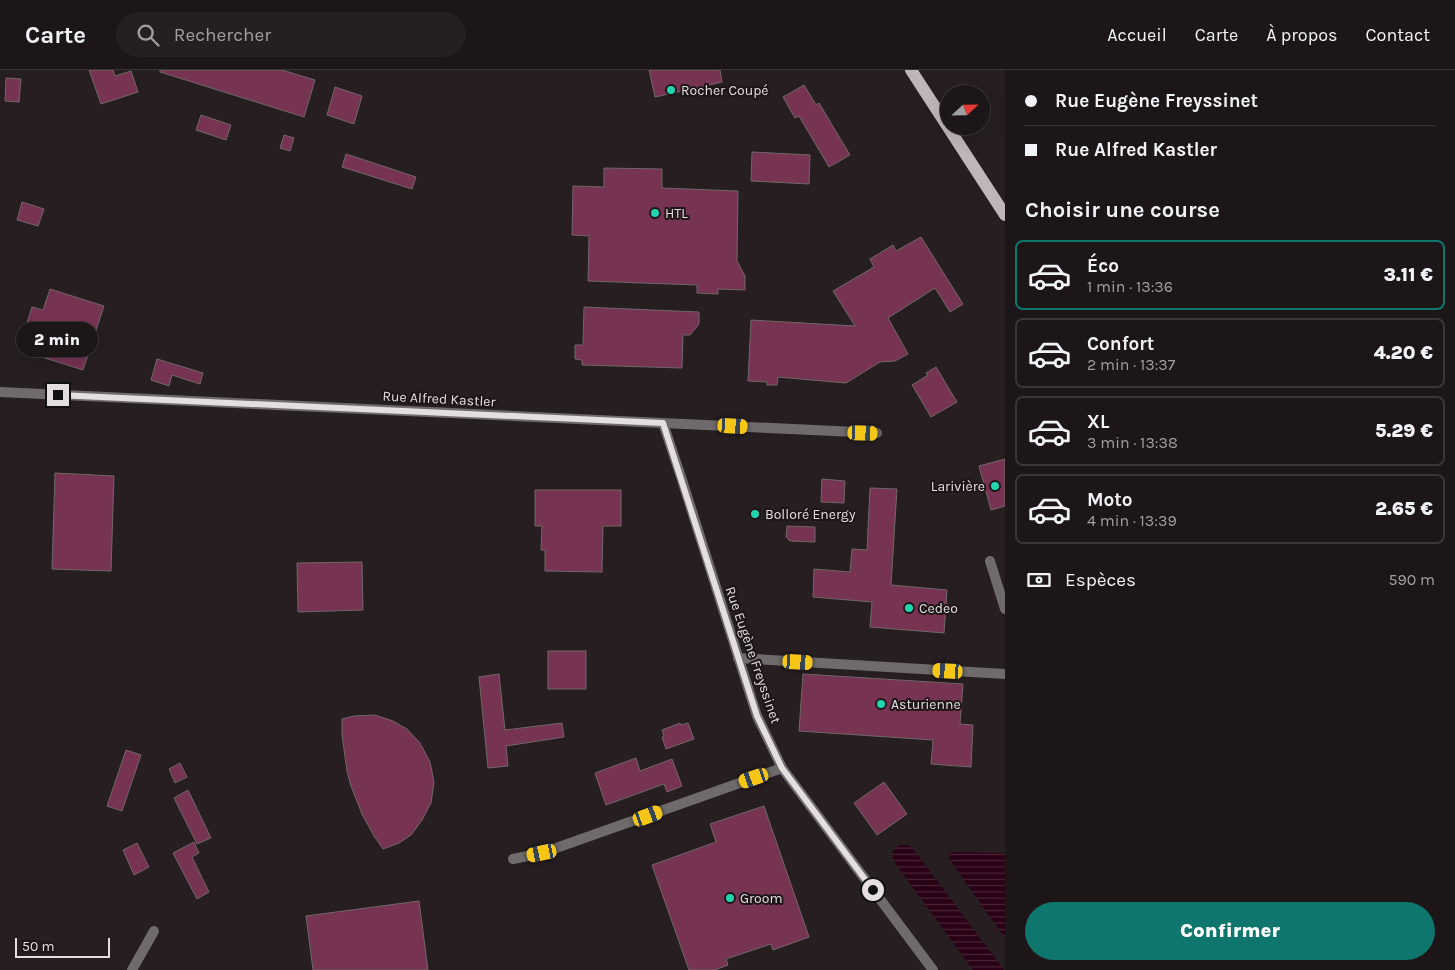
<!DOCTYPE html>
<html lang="fr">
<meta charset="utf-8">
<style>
:root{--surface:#1c1619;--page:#251f22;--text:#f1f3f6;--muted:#a09fa2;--line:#3a3538;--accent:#0f766e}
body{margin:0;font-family:Karla,sans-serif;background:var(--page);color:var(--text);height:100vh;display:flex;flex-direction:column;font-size:19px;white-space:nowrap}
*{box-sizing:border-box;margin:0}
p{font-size:16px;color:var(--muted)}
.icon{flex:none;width:28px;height:28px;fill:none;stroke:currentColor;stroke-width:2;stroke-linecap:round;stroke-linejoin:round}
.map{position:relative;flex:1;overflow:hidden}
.side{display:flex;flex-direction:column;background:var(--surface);width:450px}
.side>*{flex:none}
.guide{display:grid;align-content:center;height:110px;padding:0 20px;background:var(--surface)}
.needle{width:32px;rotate:68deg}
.controls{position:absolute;left:940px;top:15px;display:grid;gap:10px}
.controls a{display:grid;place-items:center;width:50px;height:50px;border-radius:50%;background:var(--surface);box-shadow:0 5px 20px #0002,0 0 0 1px var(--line);font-size:25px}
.scale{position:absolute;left:15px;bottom:12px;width:95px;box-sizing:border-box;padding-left:5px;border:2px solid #e4dee1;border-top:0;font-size:14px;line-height:18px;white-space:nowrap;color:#e4dee1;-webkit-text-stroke:4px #1d1518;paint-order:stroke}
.end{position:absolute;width:22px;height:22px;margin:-11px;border:6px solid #e4dee1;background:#111;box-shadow:0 0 0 2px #111}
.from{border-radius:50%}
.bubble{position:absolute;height:35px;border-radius:18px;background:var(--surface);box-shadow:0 5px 20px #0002,0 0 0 1px var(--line);font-size:16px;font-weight:800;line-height:35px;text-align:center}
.car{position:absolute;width:15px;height:30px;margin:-15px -8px;border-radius:6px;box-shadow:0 0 4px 1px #0007;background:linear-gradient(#f5c518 24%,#345 0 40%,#f5c518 0 76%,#345 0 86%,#f5c518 0)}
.guide b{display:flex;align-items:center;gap:18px;height:48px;font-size:19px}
.guide b+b{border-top:1px solid var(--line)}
.guide i{width:12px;height:12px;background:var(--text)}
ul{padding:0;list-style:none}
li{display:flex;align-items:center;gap:15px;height:70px;margin:0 10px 8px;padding:0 10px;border:2px solid var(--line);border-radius:8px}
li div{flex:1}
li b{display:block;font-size:19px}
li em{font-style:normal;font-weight:800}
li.on{border-color:var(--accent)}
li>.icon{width:45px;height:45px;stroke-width:1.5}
h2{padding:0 20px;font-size:22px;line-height:60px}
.pay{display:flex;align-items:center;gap:12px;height:55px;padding:0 20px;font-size:19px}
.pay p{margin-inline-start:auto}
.primary-button{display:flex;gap:10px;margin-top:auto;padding:10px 20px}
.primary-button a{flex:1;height:58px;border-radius:30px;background:var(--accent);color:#fff;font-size:20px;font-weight:800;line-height:58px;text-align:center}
header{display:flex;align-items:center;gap:30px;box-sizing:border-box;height:70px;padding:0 25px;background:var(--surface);border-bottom:1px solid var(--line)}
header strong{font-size:24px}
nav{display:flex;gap:28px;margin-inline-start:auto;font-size:18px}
.search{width:350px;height:45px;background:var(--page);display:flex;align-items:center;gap:12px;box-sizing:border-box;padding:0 18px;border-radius:28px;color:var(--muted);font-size:19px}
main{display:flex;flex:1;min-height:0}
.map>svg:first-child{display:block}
</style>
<header>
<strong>Carte</strong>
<div class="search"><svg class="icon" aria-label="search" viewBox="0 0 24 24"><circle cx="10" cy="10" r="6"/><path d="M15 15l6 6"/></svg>Rechercher</div>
<nav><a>Accueil</a><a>Carte</a><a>À propos</a><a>Contact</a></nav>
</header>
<main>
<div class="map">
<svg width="1005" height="900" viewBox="0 0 1005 900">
<defs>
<pattern id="water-rules" width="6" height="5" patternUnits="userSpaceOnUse" patternTransform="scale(1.25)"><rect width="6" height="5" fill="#290015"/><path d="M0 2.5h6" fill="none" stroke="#482537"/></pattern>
</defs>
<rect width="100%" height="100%" fill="#261e21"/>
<g fill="url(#water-rules)">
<path d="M899,775H909L914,780L1004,900H973L895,793L893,789V781Z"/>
<path d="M951,782L1005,783V868L949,789Z"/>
</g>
<g fill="#763352" stroke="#71676b">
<path d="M89,0H113L115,6L131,1L138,22L101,34Z"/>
<path d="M160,0H282L315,10L304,47L160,2Z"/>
<path d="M649,0H720L722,12L655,27Z"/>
<path d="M6,8L21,9L19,32L5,31Z"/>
<path d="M804,15L816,35L819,33L850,85L829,97L799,46L795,48L783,27Z"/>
<path d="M335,17L362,26L354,54L327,45Z"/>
<path d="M201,45L231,55L226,70L196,60Z"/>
<path d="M284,65L294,68L290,81L280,78Z"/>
<path d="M752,82L810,85L809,114L751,111Z"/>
<path d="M346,84L416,107L412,119L342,97Z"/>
<path d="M604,98L662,99V118L738,121L737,191L745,206V220L718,219V224L697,223V215L588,211L589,166L572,165L573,116L604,117Z"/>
<path d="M22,132L44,139L38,156L17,150Z"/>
<path d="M921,167L963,234L950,242L935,218L888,248L908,284L895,291L880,292L846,313L778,307L777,315H767V312L748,311L751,250L855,256L833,221L874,197L870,189L893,175L896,181Z"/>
<path d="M50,219L104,236L83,300L29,283L36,262L25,259L32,237L43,240Z"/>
<path d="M584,237L699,242V254L690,265H683L682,298L582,295V290L575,289V275H583Z"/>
<path d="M157,289L203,303L200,314L172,305L169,316L151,310Z"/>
<path d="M936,297L957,332L931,347L912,315L928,305L926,303Z"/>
<path d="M1005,389V436L991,440L979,396Z"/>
<path d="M55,403L114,406L111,501L52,499Z"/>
<path d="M822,409L845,411L844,433L821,432Z"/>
<path d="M870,418L897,419L891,515L947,520L944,563L870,557L872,532L813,527L814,499L850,502L852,479L867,480Z"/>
<path d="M535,420H621V456H603L602,502L545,501V480H541L542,456H535Z"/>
<path d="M787,456L815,457V472L790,471L786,467Z"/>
<path d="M362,492L363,540L298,542L297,493Z"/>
<rect x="548" y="581" width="38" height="38"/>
<path d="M499,604L505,660L562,653L564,667L506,676L508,696L488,698L479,607Z"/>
<path d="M803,604L963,614L960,654L973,655L971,697L931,694L933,670L799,661Z"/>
<path d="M375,645L393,651L407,659L420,673L430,692L434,712L431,733L422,750L411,765L399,773L383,779L374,766L362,744L351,716L347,701L342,665V649L354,646Z"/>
<path d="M680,653L681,655L688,653L694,669L666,679L662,667L664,666L662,660Z"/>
<path d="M126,680L141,685L122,741L107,736Z"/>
<path d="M636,688L640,701L672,689L682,716L667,722L664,714L606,735L595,703Z"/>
<path d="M180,693L187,707L175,713L169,699Z"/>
<path d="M884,712L907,744L877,765L854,733Z"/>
<path d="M188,720L211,768L197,774L174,728Z"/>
<path d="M764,736L809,867L773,880L771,874L726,889L728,895L715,900H689L652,795L716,772L710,754Z"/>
<path d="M194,772L199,783L192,787L209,822L197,829L173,783Z"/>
<path d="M137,773L149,797L134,805L123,780Z"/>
<path d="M419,831L428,900H313L306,846Z"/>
</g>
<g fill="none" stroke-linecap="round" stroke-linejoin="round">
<g stroke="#6f6b6c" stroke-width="10">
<path d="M0,322L877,363"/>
<path d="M663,353L682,410L757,646L782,698L933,900"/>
<path d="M990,491L1005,539"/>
<path d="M738,588L1005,604"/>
<path d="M513,789L542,783L782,698"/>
<path d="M132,900L154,861"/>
</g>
<path stroke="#bfb6b9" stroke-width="12" d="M911,0L1005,145"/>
</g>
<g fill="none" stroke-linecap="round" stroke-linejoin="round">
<path stroke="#e4dee1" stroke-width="6" d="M58,325L663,353L757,646L782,698L873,820"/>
</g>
<g fill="#23d5af" stroke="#1d1518" stroke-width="2">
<circle cx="671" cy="20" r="5"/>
<circle cx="655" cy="143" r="5"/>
<circle cx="995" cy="416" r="5"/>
<circle cx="755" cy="444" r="5"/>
<circle cx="909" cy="538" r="5"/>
<circle cx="881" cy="634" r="5"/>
<circle cx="730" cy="828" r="5"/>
</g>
<g text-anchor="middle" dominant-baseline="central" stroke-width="4" stroke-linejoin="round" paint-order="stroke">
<g font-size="14" fill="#e4dee1" stroke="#1d1518" text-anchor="start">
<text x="681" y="20">Rocher Coupé</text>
<text x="665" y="143">HTL</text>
<text x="985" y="416" text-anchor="end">Larivière</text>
<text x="765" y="444">Bolloré Energy</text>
<text x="919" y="538">Cedeo</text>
<text x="891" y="634">Asturienne</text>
<text x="740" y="828">Groom</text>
</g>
<g font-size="14" fill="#e4dee1" stroke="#1d1518">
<text transform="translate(439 329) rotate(3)">Rue Alfred Kastler</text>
<text transform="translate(753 585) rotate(71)">Rue Eugène Freyssinet</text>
</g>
</g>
</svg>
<div class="controls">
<a><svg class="needle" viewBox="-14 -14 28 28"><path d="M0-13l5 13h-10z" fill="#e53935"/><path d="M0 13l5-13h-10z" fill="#a09fa2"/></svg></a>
</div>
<div class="scale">50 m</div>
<i class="end from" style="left:873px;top:820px"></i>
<i class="end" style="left:58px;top:325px"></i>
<div class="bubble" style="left:16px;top:252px;width:82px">2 min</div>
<i class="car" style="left:733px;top:356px;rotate:93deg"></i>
<i class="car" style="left:863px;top:363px;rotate:92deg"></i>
<i class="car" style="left:798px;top:592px;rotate:93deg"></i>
<i class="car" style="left:948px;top:601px;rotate:273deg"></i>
<i class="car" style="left:754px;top:708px;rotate:251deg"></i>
<i class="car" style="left:648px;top:746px;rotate:70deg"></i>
<i class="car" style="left:542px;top:783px;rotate:258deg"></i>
</div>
<section class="side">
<div class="guide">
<b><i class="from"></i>Rue Eugène Freyssinet</b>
<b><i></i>Rue Alfred Kastler</b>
</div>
<h2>Choisir une course</h2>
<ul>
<li class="on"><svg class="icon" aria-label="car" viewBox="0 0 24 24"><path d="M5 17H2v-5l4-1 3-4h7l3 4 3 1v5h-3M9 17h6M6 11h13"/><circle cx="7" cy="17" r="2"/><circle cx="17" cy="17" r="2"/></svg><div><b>Éco</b><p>1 min · 13:36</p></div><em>3.11 €</em></li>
<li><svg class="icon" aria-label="car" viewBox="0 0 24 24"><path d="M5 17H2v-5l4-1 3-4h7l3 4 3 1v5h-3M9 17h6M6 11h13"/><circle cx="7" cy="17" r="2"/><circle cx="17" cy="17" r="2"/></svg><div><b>Confort</b><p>2 min · 13:37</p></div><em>4.20 €</em></li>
<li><svg class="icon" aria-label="car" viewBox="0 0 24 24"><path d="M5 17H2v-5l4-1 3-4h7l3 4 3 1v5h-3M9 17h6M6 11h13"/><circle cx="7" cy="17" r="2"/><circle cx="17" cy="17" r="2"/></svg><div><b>XL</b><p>3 min · 13:38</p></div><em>5.29 €</em></li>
<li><svg class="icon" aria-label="car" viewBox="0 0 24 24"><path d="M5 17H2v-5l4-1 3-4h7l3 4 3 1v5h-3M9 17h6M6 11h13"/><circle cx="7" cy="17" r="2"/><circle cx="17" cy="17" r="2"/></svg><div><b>Moto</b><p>4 min · 13:39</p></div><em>2.65 €</em></li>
</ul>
<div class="pay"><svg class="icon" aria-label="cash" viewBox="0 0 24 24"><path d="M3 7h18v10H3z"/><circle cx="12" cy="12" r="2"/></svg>Espèces<p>590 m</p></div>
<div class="primary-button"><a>Confirmer</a></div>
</section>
</main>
